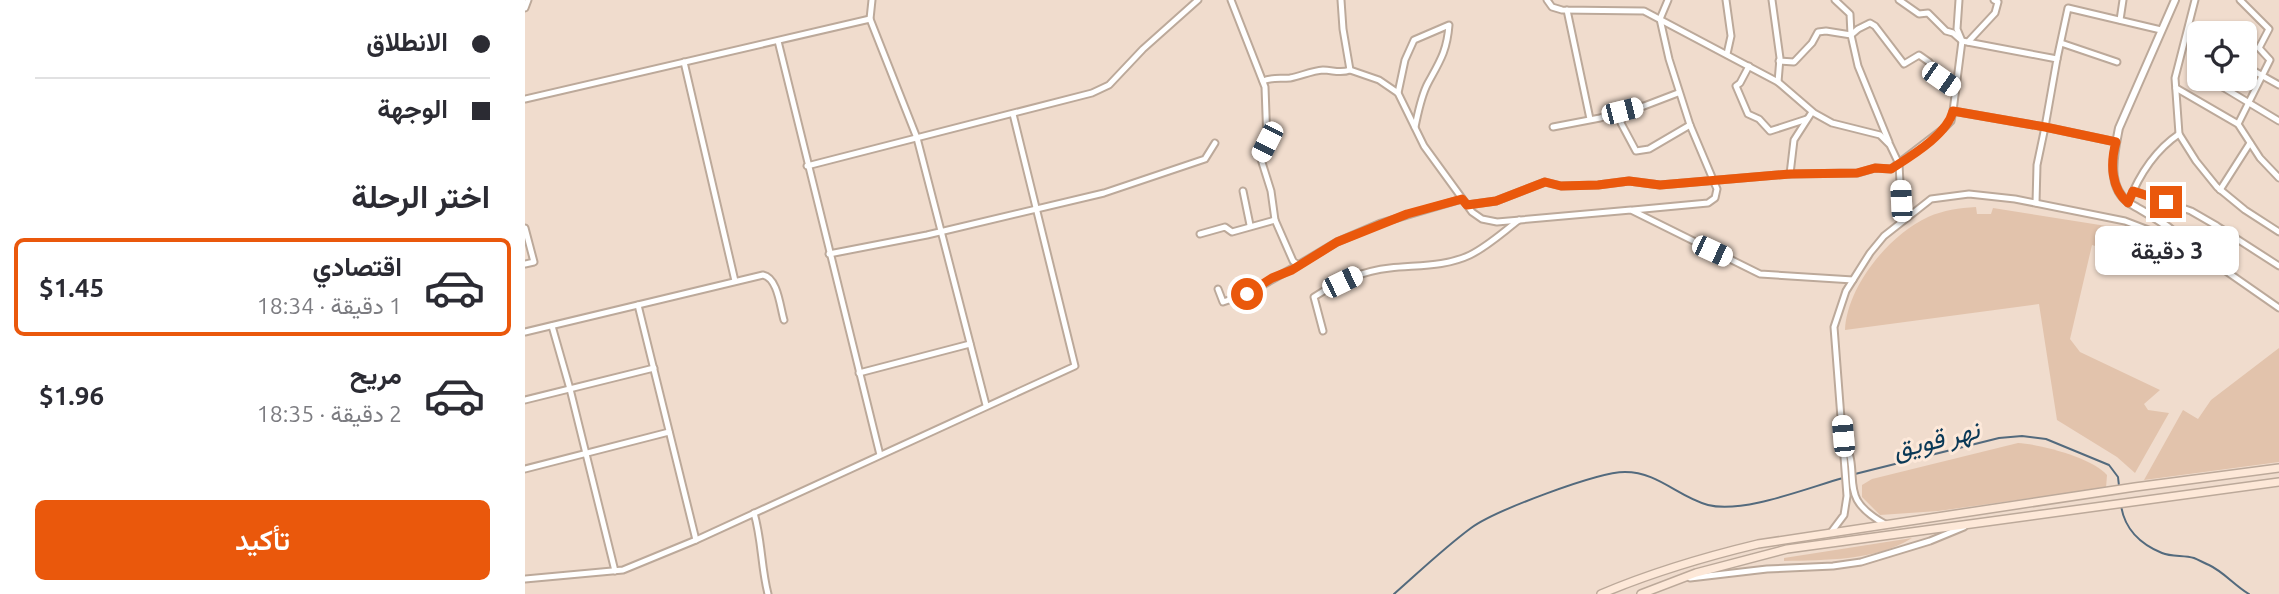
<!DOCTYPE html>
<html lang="ar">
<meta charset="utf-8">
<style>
:root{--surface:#fff;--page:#f7f7f7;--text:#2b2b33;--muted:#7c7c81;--line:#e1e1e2;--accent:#ea580c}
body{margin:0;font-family:Ubuntu,Vazirmatn,sans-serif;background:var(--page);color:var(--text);direction:rtl;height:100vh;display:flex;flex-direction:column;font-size:26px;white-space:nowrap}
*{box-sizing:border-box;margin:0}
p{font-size:23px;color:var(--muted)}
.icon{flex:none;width:38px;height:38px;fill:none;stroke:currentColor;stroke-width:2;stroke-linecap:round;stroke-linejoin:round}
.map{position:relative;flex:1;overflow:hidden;direction:ltr}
.sheet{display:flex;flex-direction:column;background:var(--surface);width:525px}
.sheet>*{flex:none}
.hud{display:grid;align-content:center;height:154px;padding:0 35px;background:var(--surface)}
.tools{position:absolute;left:1662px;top:21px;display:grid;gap:14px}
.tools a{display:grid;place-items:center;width:70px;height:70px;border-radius:10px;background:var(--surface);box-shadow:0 2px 5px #0004;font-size:35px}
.end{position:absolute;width:32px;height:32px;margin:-16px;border:9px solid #ea580c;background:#fff;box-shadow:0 0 0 4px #fff}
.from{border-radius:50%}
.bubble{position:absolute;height:49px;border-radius:10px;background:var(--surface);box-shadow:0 2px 5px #0004;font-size:23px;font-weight:600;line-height:49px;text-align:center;direction:rtl}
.car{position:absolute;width:21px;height:42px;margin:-21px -10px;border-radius:9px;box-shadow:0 0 5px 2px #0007;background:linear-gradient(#fff 24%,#345 0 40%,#fff 0 76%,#345 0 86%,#fff 0)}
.hud b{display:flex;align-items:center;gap:24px;height:66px;font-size:26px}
.hud b+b{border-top:2px solid var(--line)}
.hud i{width:18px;height:18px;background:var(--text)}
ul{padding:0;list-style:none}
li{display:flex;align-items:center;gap:21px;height:98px;margin:0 14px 10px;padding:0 21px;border:4px solid transparent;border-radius:10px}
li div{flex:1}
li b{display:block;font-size:26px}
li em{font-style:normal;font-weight:600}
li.active{border-color:var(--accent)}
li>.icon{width:63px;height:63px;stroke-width:1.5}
h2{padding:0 35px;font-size:32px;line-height:84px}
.cta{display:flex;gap:14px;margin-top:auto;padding:14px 35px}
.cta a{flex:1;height:80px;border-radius:10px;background:var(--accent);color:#fff;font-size:28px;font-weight:600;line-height:80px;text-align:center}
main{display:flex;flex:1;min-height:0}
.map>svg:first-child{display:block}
</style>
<main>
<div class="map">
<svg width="1754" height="594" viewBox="0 0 1754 594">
<rect width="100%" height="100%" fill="#f0dccd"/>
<g fill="#e2c3ac">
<path d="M1451,207L1452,214H1466L1468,208L1594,228L1593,253L1567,245L1545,339L1555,352L1635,390L1619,404L1623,410L1644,413L1610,473L1592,457L1532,420L1514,304L1320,330C1322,286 1364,235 1403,217C1419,210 1434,208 1451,207Z"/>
<path d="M1754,348V462L1619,480L1658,410L1673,419L1686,400Z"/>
<path d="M1493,443C1515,444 1568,458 1582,475L1581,488L1413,511L1355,515L1337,497V485L1347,479Z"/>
<path d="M1387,538C1351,561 1300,560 1259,561V558Z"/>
</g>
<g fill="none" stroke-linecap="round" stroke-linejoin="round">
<g stroke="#536a7d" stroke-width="2">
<path d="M1330,474L1474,438L1497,436L1521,439L1584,465L1593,477L1594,486"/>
<path d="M1596,505C1599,528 1615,544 1637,553C1647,557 1659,555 1669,558C1674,560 1679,563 1684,565C1699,572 1710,586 1724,594"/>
<path d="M869,594C894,572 919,548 946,528C969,511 1072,472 1100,472C1133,472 1153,497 1183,505C1218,514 1282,488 1318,478"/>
</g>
<defs>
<g id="minor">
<path d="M347,0L345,19L392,138L461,405"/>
<path d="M706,0L740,87L742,142L735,156L746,191L750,220L768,261L773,265L812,242L856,223L937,199"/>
<path d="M816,0L818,29L825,70L854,80L873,93L899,146L947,212L957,219L972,222L1106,210L1235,274L1328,280"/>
<path d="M1022,0L1027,7L1037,10L1119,11L1253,82L1289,113L1307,123L1355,135L1365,145L1374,164L1377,221"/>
<path d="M1201,0L1206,36L1202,54"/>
<path d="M1247,0L1255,58L1253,82"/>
<path d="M1310,0L1325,14L1326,35"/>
<path d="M1374,0L1394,14L1403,13L1421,31L1428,33L1437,41L1532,59L1520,127L1591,142"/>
<path d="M1670,0L1650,78L1654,134L1671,161L1692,187L1720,210L1754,232"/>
<path d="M0,8L3,0"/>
<path d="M1042,10L1065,119"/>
<path d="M1595,20L1598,0"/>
<path d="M1326,35L1333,29L1345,23L1350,26L1379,64L1394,55L1404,62L1416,79L1430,88"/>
<path d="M253,41L355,455"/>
<path d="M1443,42L1470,13L1473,2L1469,0"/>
<path d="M1536,43L1592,62"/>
<path d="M1532,59L1543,8L1636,30"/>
<path d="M1254,61L1269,62L1287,43L1293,32L1301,31L1326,35L1333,66L1364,142"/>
<path d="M159,62L210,281"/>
<path d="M1224,66L1215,83L1211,86L1223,114L1234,119L1245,131L1282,119"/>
<path d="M1720,66L1754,85"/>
<path d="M1686,80L1754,121"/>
<path d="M738,81C747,77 755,79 765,78C776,76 786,71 798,70C808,70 815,74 825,70"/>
<path d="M1651,88L1713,124L1735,158L1754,178"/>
<path d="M873,93L880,60L889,40L924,25C922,51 915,61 903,83C896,96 893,113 890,127"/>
<path d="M1153,93L1119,106L1097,111L1096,123L1111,151L1124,149L1165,125"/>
<path d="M0,99L345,19"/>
<path d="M1428,111L1520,127L1512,165L1511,203"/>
<path d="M1287,112L1269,140L1265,174L1333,173L1350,168L1366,169L1418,129L1426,121L1428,111L1437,41L1432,29L1434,0"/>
<path d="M1713,124L1745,60L1734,48L1744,29L1715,0"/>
<path d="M1028,127L1075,118L1097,111"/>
<path d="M282,166L567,93L584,85L618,49L673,0"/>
<path d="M1695,190L1725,143"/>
<path d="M718,191L725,225"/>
<path d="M1609,191L1666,211L1692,226L1754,266"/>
<path d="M1603,203C1614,175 1629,151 1654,134"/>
<path d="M942,205L971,201L1020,182L1036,186L1073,185L1104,181L1135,185L1265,174"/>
<path d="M1108,210L1183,203L1190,198L1192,189L1165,125L1144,59L1135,19L1143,0"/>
<path d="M0,228L9,262L0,264"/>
<path d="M675,234L700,227L707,232L750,220"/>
<path d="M304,254L402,235L579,193L680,159L690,143"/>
<path d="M693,289L698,302L722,294L773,265"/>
<path d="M113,305L171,540"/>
<path d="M27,326L45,389L90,571"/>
<path d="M798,331L789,297C812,282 837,271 865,268C891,265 920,267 945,255C963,246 978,232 994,220"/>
<path d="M0,332L238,275C253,278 255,307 259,320"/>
<path d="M334,373L445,344"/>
<path d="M0,400L129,368"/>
<path d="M1319,439C1338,479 1310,496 1360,524"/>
<path d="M0,469L144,432"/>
<path d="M229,513C237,540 236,567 243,594"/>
<path d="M1307,531L1319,515L1322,496L1309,327L1321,291L1345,253L1359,236L1406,199L1444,194L1490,199L1600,221L1665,246L1754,308"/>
<path d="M1165,578L1242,569L1308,566L1336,562L1405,541L1439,527"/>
<path d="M0,579L98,570L171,540L550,366L488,114"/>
</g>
<path id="tertiary" d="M1650,0L1594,128C1589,153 1580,188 1606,204C1621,213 1635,220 1648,231C1654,236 1660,239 1665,246"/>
<g id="secondary">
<path d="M1076,594C1128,572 1179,557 1233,544L1610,487L1754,468"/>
<path d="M1116,594L1171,573L1262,549L1754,482"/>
</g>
</defs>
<use href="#minor" stroke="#bca99a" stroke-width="9"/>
<use href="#tertiary" stroke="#bca99a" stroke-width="10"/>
<use href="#secondary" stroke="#bca99a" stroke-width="10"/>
<use href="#minor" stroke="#fff" stroke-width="5"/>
<use href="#tertiary" stroke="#fff" stroke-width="6"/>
<use href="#secondary" stroke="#fde8d8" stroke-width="7"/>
</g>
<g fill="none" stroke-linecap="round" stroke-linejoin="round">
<path stroke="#ea580c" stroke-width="9" d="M722,294L747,278L767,270L812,242L882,214L937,199L942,205L971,201L1020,182L1036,186L1073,185L1104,181L1135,185L1265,174L1332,173L1350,168L1366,169C1386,156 1422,135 1428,111L1520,127L1591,142C1585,164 1586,188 1603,203L1608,191L1641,202"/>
</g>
<g text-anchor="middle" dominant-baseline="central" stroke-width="6" stroke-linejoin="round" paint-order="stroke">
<g font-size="26" font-style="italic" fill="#093856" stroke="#fde9da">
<text transform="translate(1411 439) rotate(-14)">نهر قويق</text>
</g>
</g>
</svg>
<div class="tools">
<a><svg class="icon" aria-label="locate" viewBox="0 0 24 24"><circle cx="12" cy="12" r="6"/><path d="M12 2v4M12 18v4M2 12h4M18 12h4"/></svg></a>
</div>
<i class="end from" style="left:722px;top:294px"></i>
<i class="end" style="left:1641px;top:202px"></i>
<div class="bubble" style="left:1570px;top:226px;width:144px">3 دقيقة</div>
<i class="car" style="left:1416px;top:79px;rotate:125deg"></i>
<i class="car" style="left:1097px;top:111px;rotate:76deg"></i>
<i class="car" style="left:742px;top:142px;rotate:207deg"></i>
<i class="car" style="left:1376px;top:201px;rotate:357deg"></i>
<i class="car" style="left:1187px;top:251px;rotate:115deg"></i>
<i class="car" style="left:817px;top:282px;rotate:64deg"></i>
<i class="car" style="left:1318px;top:436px;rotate:355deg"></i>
</div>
<section class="sheet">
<div class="hud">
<b><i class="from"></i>الانطلاق</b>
<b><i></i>الوجهة</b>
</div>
<h2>اختر الرحلة</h2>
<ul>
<li class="active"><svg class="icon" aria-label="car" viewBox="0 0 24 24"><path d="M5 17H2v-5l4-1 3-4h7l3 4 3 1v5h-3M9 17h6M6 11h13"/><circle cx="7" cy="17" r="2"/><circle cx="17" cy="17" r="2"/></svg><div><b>اقتصادي</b><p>1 دقيقة · 18:34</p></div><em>$1.45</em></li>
<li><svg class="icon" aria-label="car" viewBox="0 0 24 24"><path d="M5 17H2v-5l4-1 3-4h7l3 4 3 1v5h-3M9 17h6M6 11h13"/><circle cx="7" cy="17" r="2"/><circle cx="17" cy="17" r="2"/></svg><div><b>مريح</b><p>2 دقيقة · 18:35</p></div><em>$1.96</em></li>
</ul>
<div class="cta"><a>تأكيد</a></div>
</section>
</main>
